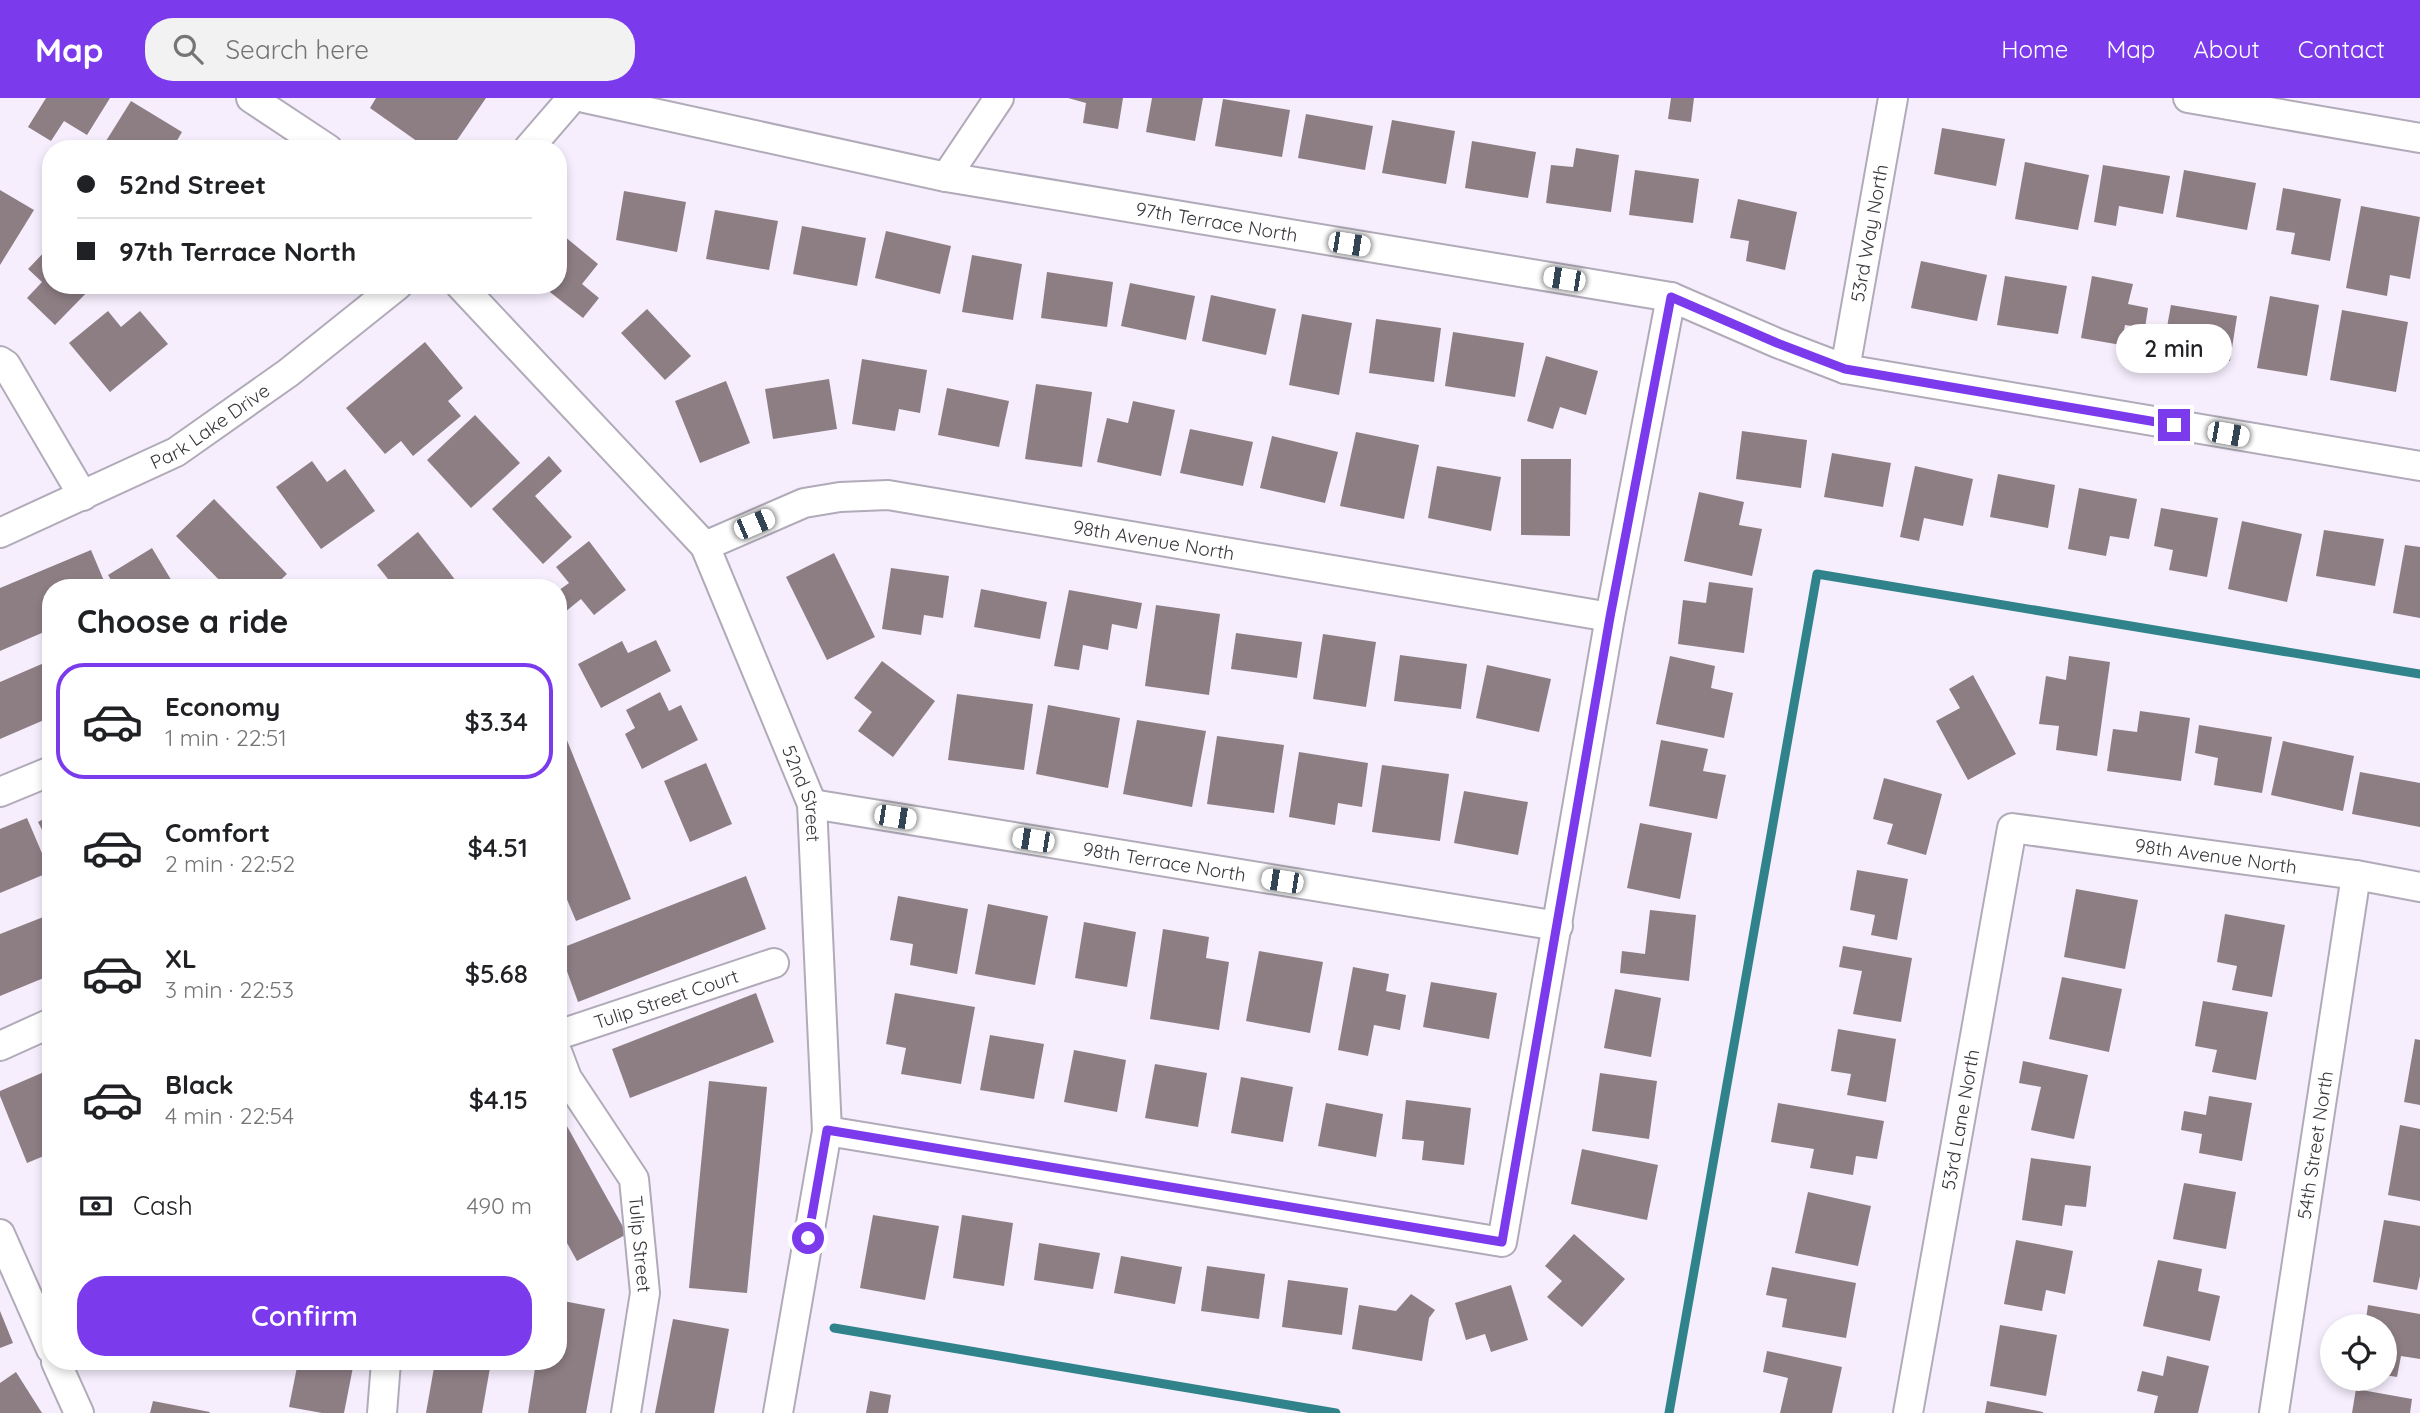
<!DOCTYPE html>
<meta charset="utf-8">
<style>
:root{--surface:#fff;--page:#f2f2f2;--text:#202124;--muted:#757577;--line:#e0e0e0;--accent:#7c3aed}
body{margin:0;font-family:Quicksand,sans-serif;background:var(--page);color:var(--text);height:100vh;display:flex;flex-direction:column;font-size:26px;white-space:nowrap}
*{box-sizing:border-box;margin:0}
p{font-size:23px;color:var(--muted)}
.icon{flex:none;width:38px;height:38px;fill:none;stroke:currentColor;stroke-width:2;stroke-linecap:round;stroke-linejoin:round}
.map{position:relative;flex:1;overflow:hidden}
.side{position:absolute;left:42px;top:481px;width:525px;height:791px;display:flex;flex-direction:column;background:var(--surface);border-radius:28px;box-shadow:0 4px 10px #0003}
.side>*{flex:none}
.top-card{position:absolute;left:42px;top:42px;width:525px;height:154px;border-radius:28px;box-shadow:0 4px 10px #0003;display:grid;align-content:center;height:154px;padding:0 35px;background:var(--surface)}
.controls{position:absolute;left:2320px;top:1216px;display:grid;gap:14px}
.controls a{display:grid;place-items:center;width:77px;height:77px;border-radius:50%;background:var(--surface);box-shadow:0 4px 10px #0003;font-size:35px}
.end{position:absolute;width:32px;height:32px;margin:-16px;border:9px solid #7c3aed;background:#fff;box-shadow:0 0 0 4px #fff}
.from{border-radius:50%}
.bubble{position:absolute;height:49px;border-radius:24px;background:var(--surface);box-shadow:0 4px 10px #0003;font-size:23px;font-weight:600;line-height:49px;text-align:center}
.car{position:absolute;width:21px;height:42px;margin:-21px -10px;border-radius:9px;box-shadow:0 0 5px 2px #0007;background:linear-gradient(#fff 24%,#345 0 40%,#fff 0 76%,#345 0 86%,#fff 0)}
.top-card b{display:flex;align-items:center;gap:24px;height:66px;font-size:26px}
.top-card b+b{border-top:2px solid var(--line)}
.top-card i{width:18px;height:18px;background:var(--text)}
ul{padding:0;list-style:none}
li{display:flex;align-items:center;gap:21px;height:116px;margin:0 14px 10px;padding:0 21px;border:4px solid transparent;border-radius:28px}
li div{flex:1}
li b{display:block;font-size:26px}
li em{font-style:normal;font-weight:600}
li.active{border-color:var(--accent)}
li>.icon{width:63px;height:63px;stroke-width:1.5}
h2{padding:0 35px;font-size:32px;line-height:84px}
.pay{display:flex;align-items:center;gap:18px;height:77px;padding:0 35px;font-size:26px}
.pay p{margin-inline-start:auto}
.action{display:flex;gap:14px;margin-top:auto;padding:14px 35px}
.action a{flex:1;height:80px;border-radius:28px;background:var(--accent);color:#fff;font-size:28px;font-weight:600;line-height:80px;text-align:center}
header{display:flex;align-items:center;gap:42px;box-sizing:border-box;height:98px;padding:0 35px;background:var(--accent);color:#fff}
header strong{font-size:33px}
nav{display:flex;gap:38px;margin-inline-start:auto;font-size:24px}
.search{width:490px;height:63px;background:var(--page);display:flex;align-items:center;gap:18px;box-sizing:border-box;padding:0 24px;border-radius:28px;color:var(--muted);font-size:26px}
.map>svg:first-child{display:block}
</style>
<header>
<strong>Map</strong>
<div class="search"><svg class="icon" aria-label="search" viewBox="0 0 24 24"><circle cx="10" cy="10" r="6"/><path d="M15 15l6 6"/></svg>Search here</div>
<nav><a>Home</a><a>Map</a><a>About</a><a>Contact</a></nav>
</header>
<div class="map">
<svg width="2420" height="1315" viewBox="0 0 2420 1315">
<rect width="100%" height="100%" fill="#f6eefd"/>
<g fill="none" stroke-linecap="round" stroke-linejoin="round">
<g stroke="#31838b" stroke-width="9">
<path d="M834,1230L1336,1315"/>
<path d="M1669,1315L1817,476L2420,576"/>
</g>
</g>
<g fill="#8d7e84">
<path d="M46,0H110L87,37L64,23L51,43L28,29Z"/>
<path d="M376,0H486L451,51H428L370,10Z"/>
<path d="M1068,0H1123L1118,31L1083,25L1086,5Z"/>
<path d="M1152,0H1203L1195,43L1146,34Z"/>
<path d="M1671,0H1694L1691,24L1668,21Z"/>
<path d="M1223,1L1290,12L1282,59L1215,48Z"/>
<path d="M131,3L182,34L172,51H101Z"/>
<path d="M1306,16L1373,28L1365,72L1298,60Z"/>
<path d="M1392,22L1455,33L1446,86L1382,75Z"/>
<path d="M1942,30L2005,41L1996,88L1934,76Z"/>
<path d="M1472,43L1536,54L1528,100L1465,90Z"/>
<path d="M1576,50L1619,57L1611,114L1546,105L1551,67L1573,69Z"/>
<path d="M2025,64L2089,77L2078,132L2015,121Z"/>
<path d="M2103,67L2170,78L2163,116L2119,108L2116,128L2094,124Z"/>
<path d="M1635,72L1699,81L1693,125L1629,117Z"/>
<path d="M2184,72L2256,85L2247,132L2176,119Z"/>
<path d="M2283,90L2341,101L2330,163L2291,156L2295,135L2276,132Z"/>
<path d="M0,92L34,112L0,167Z"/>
<path d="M624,93L686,104L677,154L616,142Z"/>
<path d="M1738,101L1797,114L1785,172L1746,163L1749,143L1730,140Z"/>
<path d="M2361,108L2420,119L2410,181L2390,177L2387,198L2346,190Z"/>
<path d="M715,112L778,123L769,172L706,161Z"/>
<path d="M802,128L866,140L857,188L793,176Z"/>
<path d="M886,133L951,148L940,196L875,180Z"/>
<path d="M564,138L598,166L582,186L599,200L583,220L541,187H558V146Z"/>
<path d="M51,147V187H94L55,227L27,200L42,184L28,171Z"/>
<path d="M972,157L1022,166L1013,222L962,214Z"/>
<path d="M1921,163L1987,177L1977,223L1911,210Z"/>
<path d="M1047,174L1113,184L1107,229L1041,220Z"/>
<path d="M2005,178L2067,188L2058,236L1997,227Z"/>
<path d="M2092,178L2133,186L2128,206L2148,210L2145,230L2125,227L2121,247L2081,240Z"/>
<path d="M1130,185L1195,198L1186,242L1121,228Z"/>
<path d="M1211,197L1276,211L1266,257L1202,243Z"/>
<path d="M2270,198L2319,207L2307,278L2257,270Z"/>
<path d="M2171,207L2237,218L2230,263L2163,251Z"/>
<path d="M647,211L691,258L665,282L621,235Z"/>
<path d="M2342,212L2408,224L2396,294L2330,282Z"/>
<path d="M108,213L121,229L140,213L168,246L110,294L69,245Z"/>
<path d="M1302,216L1352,225L1339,297L1289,287Z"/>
<path d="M1376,221L1441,230L1434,284L1369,275Z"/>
<path d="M1453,234L1524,245L1515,299L1445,288Z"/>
<path d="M425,244L463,290L448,303L461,318L413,358L401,343L385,356L346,310Z"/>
<path d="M1546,258L1598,273L1586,317L1560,309L1553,331L1527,323Z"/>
<path d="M862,261L927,272L920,315L899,311L895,333L852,326Z"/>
<path d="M829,281L837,331L773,341L765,291Z"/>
<path d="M726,283L750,345L700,365L675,303Z"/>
<path d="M1036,286L1092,294L1082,369L1025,361Z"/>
<path d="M947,290L1009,303L999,349L938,337Z"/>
<path d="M1133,303L1175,312L1161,378L1097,364L1107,320L1128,325Z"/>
<path d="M475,317L520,365L471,410L427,362Z"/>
<path d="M1190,331L1253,344L1243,388L1180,375Z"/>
<path d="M1742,333L1807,342L1801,390L1736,381Z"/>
<path d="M1356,334L1419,347L1404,421L1340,408Z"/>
<path d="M1272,338L1338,354L1325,405L1260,390Z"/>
<path d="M1832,355L1891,365L1883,409L1824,399Z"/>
<path d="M549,358L562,373L535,398L572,439L543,466L492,411Z"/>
<path d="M1521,361H1571L1570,438L1521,437Z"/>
<path d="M312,363L327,384L345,371L375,413L321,451L276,389Z"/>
<path d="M1437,368L1501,379L1491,433L1428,420Z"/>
<path d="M1915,368L1973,381L1963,428L1924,420L1919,443L1900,439Z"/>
<path d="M1998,376L2055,387L2048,430L1990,419Z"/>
<path d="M2079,390L2137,401L2129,441L2110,438L2106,458L2068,451Z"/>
<path d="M1699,394L1744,404L1739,427L1762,431L1752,478L1684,463Z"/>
<path d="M214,401L287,476L272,490H227L176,438Z"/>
<path d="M2161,410L2218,420L2207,479L2169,472L2173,452L2154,448Z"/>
<path d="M2242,423L2302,436L2287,504L2228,491Z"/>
<path d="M2324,432L2384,441L2375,488L2316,478Z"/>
<path d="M418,434L450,475L461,490H395L377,467Z"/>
<path d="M589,443L626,492L594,517L581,501L565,514L558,505V493L569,485L556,469Z"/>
<path d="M2405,447L2420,449V520L2393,515Z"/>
<path d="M152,450L176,490H116L108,477Z"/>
<path d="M91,452L107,490H51V531L0,553V490Z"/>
<path d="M834,455L875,539L827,562L786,479Z"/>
<path d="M891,470L949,478L943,520L924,517L921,537L882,531Z"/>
<path d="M1709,484L1753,490L1744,555L1678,546L1683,502L1706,505Z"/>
<path d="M981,491L1047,504L1040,541L974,529Z"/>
<path d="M1069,492L1142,505L1137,531L1112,526L1108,552L1083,547L1079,572L1054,568Z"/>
<path d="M1156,507L1220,516L1209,597L1145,588Z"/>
<path d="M1236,535L1302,544L1297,580L1231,571Z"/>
<path d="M1323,536L1376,544L1366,609L1313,601Z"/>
<path d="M656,542L671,573L601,610L578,566L622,543L628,555Z"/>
<path d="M1400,557L1467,566L1461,611L1394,603Z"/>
<path d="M1670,558L1715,568L1711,590L1733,595L1724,640L1656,626Z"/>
<path d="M2069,558L2110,564L2097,658L2056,652L2059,628L2039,626L2046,578L2066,582Z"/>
<path d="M51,562V619L0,641V584Z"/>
<path d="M882,563L935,603L893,659L858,633L872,614L854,600Z"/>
<path d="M1487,567L1551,581L1539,634L1476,620Z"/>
<path d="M1973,577L2016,656L1968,682L1936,623L1960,610L1949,591Z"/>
<path d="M660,594L669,613L681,607L698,642L642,671L625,636L635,630L626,612Z"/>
<path d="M957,596L1033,606L1024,672L948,662Z"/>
<path d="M1048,607L1120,620L1108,690L1036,676Z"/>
<path d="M2140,613L2190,620L2181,683L2107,673L2113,631L2137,634Z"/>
<path d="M558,620L631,801L576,823L558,780Z"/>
<path d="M1137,622L1206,633L1192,709L1123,696Z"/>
<path d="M2199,627L2272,639L2262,695L2214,687L2218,660L2195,655Z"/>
<path d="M1217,638L1284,647L1274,715L1207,706Z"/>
<path d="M1661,642L1708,651L1703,673L1726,677L1717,721L1649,708Z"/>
<path d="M2283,643L2354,658L2343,713L2271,697Z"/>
<path d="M1299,654L1368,665L1362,709L1338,705L1335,727L1289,719Z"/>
<path d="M706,665L732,726L690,744L664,683Z"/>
<path d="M1382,667L1449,676L1440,743L1372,734Z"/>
<path d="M2360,674L2420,685V729L2352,716Z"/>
<path d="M1884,680L1942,696L1926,757L1887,746L1893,726L1873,721Z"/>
<path d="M1464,693L1528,704L1518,757L1454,745Z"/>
<path d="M51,717V749L38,724Z"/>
<path d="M27,720L50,774L0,795V731Z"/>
<path d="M1640,725L1692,735L1680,801L1627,790Z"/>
<path d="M1857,772L1908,781L1897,842L1871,837L1875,817L1850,812Z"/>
<path d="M746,778L766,831L578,904L559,851Z"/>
<path d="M2076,791L2138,802L2125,871L2064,859Z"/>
<path d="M898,798L968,811L957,876L910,867L913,846L890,842Z"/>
<path d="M988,806L1048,818L1035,887L975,876Z"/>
<path d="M1650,812L1696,817L1689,883L1620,875L1622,853L1645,856Z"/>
<path d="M51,816V877L0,898V836Z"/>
<path d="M2225,816L2285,827L2272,899L2232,892L2237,868L2217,864Z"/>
<path d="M1084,824L1136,834L1127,889L1075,880Z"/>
<path d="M1163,831L1209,839L1206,860L1229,864L1219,932L1150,921Z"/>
<path d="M1843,848L1912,860L1901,924L1853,916L1862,873L1839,869Z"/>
<path d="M1259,853L1323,864L1310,935L1246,923Z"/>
<path d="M1353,869L1389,876L1386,893L1406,897L1400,932L1374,927L1368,958L1338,952Z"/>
<path d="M2062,879L2122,891L2109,954L2049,941Z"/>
<path d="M1431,884L1497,895L1489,941L1423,929Z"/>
<path d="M1615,891L1661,900L1651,959L1604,950Z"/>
<path d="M756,895L774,944L630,1000L612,951Z"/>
<path d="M895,895L975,909L961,986L901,976L906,950L886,946Z"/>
<path d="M2203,903L2268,914L2256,982L2212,974L2217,952L2195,948Z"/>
<path d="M1838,931L1896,941L1886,1004L1847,997L1851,976L1831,973Z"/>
<path d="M990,937L1044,946L1034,1001L980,992Z"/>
<path d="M2415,941L2420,942V1007L2404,1004Z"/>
<path d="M1074,952L1126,962L1117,1014L1064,1004Z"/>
<path d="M2023,963L2088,977L2074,1041L2031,1032L2041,989L2019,985Z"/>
<path d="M1155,966L1207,975L1198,1029L1145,1020Z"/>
<path d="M51,971V1055L27,1065L0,998V993Z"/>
<path d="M1600,975L1657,983L1649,1041L1592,1033Z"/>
<path d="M1241,979L1293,989L1283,1044L1231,1035Z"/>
<path d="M709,983L767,989L747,1195L689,1190Z"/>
<path d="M2209,998L2252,1005L2242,1063L2199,1055L2202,1036L2181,1032L2184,1013L2206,1017Z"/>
<path d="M1406,1002L1471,1010L1464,1067L1422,1062L1424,1043L1402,1041Z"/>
<path d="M1326,1005L1383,1016L1376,1059L1318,1048Z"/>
<path d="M1778,1005L1884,1023L1877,1061L1856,1058L1853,1077L1810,1070L1814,1051L1771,1044Z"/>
<path d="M558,1012L627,1136L577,1163L558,1129Z"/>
<path d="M2400,1027L2420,1031V1103L2388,1097Z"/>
<path d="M1582,1051L1658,1067L1647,1122L1571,1106Z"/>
<path d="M2031,1060L2091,1068L2086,1109L2065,1107L2062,1128L2022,1122Z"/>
<path d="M2184,1085L2236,1094L2226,1151L2173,1141Z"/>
<path d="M1808,1094L1871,1108L1858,1168L1795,1155Z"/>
<path d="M873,1117L939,1128L925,1202L860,1190Z"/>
<path d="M962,1117L1013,1125L1004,1188L953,1180Z"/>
<path d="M2384,1122L2420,1128V1178L2417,1192L2373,1184Z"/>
<path d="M1574,1136L1625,1181L1582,1229L1547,1199L1562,1183L1545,1168Z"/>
<path d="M2016,1142L2073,1153L2065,1196L2046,1192L2042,1213L2004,1206Z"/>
<path d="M1039,1145L1100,1155L1093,1191L1034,1182Z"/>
<path d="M1121,1158L1182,1169L1175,1206L1114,1195Z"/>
<path d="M2158,1162L2202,1171L2198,1193L2220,1198L2210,1243L2143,1228Z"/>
<path d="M1207,1168L1265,1176L1259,1221L1201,1213Z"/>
<path d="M1772,1169L1856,1185L1846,1240L1782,1229L1787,1201L1766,1197Z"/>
<path d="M1288,1182L1348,1190L1342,1237L1282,1229Z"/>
<path d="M1511,1187L1528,1242L1491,1254L1485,1236L1466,1242L1455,1205Z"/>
<path d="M1411,1196L1435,1212L1429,1220L1422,1263L1352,1251L1359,1207L1396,1213Z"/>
<path d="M558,1202L605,1211L586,1315H528L536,1264H558Z"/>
<path d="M2368,1207L2420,1216V1261L2401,1258L2397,1279L2385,1277V1228H2365Z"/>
<path d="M0,1213L13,1245L0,1250Z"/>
<path d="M673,1221L729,1231L714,1315H655Z"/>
<path d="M2000,1227L2057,1237L2046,1298L1990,1288Z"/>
<path d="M1767,1253L1842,1269L1832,1315H1780L1788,1280L1763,1274Z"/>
<path d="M2167,1258L2209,1268L2198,1315H2154L2158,1298L2137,1293L2142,1273L2163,1278Z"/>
<path d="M298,1264H354L344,1315H322L289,1309Z"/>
<path d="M435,1264H491L482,1315H426Z"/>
<path d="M16,1274L42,1315H0V1285Z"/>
<path d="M2356,1291L2412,1301L2410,1315H2352Z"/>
<path d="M870,1293L891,1297L888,1315H866Z"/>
<path d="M153,1303L210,1314L209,1315H150Z"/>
<path d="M1987,1303L2043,1314V1315H1985Z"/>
</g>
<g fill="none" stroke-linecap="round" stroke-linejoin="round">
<defs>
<g id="street">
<path d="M251,0L328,51"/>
<path id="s1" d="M585,0L946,79L1671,199L1777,245L1845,271L2420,368"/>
<path d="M2188,0L2420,40"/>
<path d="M528,51L572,0"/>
<path d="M946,79L999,0"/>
<path id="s2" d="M460,187L705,448L812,706L827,1033L778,1315"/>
<path d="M0,263L6,267L83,398"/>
<path id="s3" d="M1845,271L1893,0"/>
<path id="s4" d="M0,435L176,354L288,275L398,187"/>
<path id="s5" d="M705,448L804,405L840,399L888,397L1610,519"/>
<path d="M0,694L51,673"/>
<path id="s6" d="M812,706L1558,828"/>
<path id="s7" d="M558,937L774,865"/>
<path d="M0,948L51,925"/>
<path id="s8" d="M558,956L567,980L634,1081L645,1195L626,1315"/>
<path d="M827,1033L1502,1144L1610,519L1671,199"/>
<path d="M0,1136L51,1251"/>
<path d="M56,1264L79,1315"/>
<path d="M382,1315L386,1264"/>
<path id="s9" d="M1908,1315L2012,730L2356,777L2420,789"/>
<path id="s10" d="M2274,1315L2356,777"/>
</g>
</defs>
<use href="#street" stroke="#b1aab8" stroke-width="32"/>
<use href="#street" stroke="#fff" stroke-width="28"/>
</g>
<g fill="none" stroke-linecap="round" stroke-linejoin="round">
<path stroke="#7c3aed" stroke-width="9" d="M808,1140L827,1032L1502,1144L1610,519L1671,199L1777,245L1845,271L2174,327"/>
</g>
<g text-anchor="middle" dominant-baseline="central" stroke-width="5" stroke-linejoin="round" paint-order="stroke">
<g font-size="19" fill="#39353b" stroke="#fff">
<text stroke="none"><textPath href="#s1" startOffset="644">97th Terrace North</textPath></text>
<text stroke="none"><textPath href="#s3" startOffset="138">53rd Way North</textPath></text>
<text stroke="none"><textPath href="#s4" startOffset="236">Park Lake Drive</textPath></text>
<text stroke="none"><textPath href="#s5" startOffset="462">98th Avenue North</textPath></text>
<text stroke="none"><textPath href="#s2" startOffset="625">52nd Street</textPath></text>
<text stroke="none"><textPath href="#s9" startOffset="800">98th Avenue North</textPath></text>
<text stroke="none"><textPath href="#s6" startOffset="357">98th Terrace North</textPath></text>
<text stroke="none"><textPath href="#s7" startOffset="114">Tulip Street Court</textPath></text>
<text stroke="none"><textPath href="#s9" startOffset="298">53rd Lane North</textPath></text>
<text stroke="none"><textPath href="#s10" startOffset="271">54th Street North</textPath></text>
<text stroke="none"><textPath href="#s8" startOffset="212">Tulip Street</textPath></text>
</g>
</g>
</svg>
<div class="controls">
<a><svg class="icon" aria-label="locate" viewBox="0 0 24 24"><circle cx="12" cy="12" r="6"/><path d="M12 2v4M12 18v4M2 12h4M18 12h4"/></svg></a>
</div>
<i class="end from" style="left:808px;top:1140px"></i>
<i class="end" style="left:2174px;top:327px"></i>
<div class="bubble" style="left:2116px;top:226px;width:116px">2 min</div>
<i class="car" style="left:1349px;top:146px;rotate:99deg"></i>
<i class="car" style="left:1564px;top:181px;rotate:279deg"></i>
<i class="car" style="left:2228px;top:336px;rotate:100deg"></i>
<i class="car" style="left:754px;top:426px;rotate:67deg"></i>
<i class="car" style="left:895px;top:719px;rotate:99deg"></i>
<i class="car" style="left:1033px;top:742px;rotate:279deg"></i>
<i class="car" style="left:1282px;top:783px;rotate:279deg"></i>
<div class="top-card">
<b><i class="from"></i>52nd Street</b>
<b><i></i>97th Terrace North</b>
</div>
<section class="side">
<h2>Choose a ride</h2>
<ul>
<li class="active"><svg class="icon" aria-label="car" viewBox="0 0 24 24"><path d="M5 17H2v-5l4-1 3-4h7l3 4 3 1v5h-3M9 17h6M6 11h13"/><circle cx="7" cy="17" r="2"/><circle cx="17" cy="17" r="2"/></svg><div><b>Economy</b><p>1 min · 22:51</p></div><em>$3.34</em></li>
<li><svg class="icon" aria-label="car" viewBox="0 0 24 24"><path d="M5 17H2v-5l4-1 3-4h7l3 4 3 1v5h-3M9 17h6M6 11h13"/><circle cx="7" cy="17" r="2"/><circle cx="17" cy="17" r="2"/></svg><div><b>Comfort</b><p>2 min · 22:52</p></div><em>$4.51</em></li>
<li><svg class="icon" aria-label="car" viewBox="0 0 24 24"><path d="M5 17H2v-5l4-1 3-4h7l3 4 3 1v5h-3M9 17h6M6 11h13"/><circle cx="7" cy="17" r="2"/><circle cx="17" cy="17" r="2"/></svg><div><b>XL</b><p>3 min · 22:53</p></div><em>$5.68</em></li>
<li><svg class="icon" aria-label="car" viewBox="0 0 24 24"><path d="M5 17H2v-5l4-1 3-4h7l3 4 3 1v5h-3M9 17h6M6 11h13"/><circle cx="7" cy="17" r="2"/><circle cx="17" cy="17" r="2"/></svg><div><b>Black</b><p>4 min · 22:54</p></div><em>$4.15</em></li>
</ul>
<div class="pay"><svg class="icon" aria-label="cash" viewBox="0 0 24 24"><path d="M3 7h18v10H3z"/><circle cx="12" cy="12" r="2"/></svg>Cash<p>490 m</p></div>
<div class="action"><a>Confirm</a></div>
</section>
</div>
